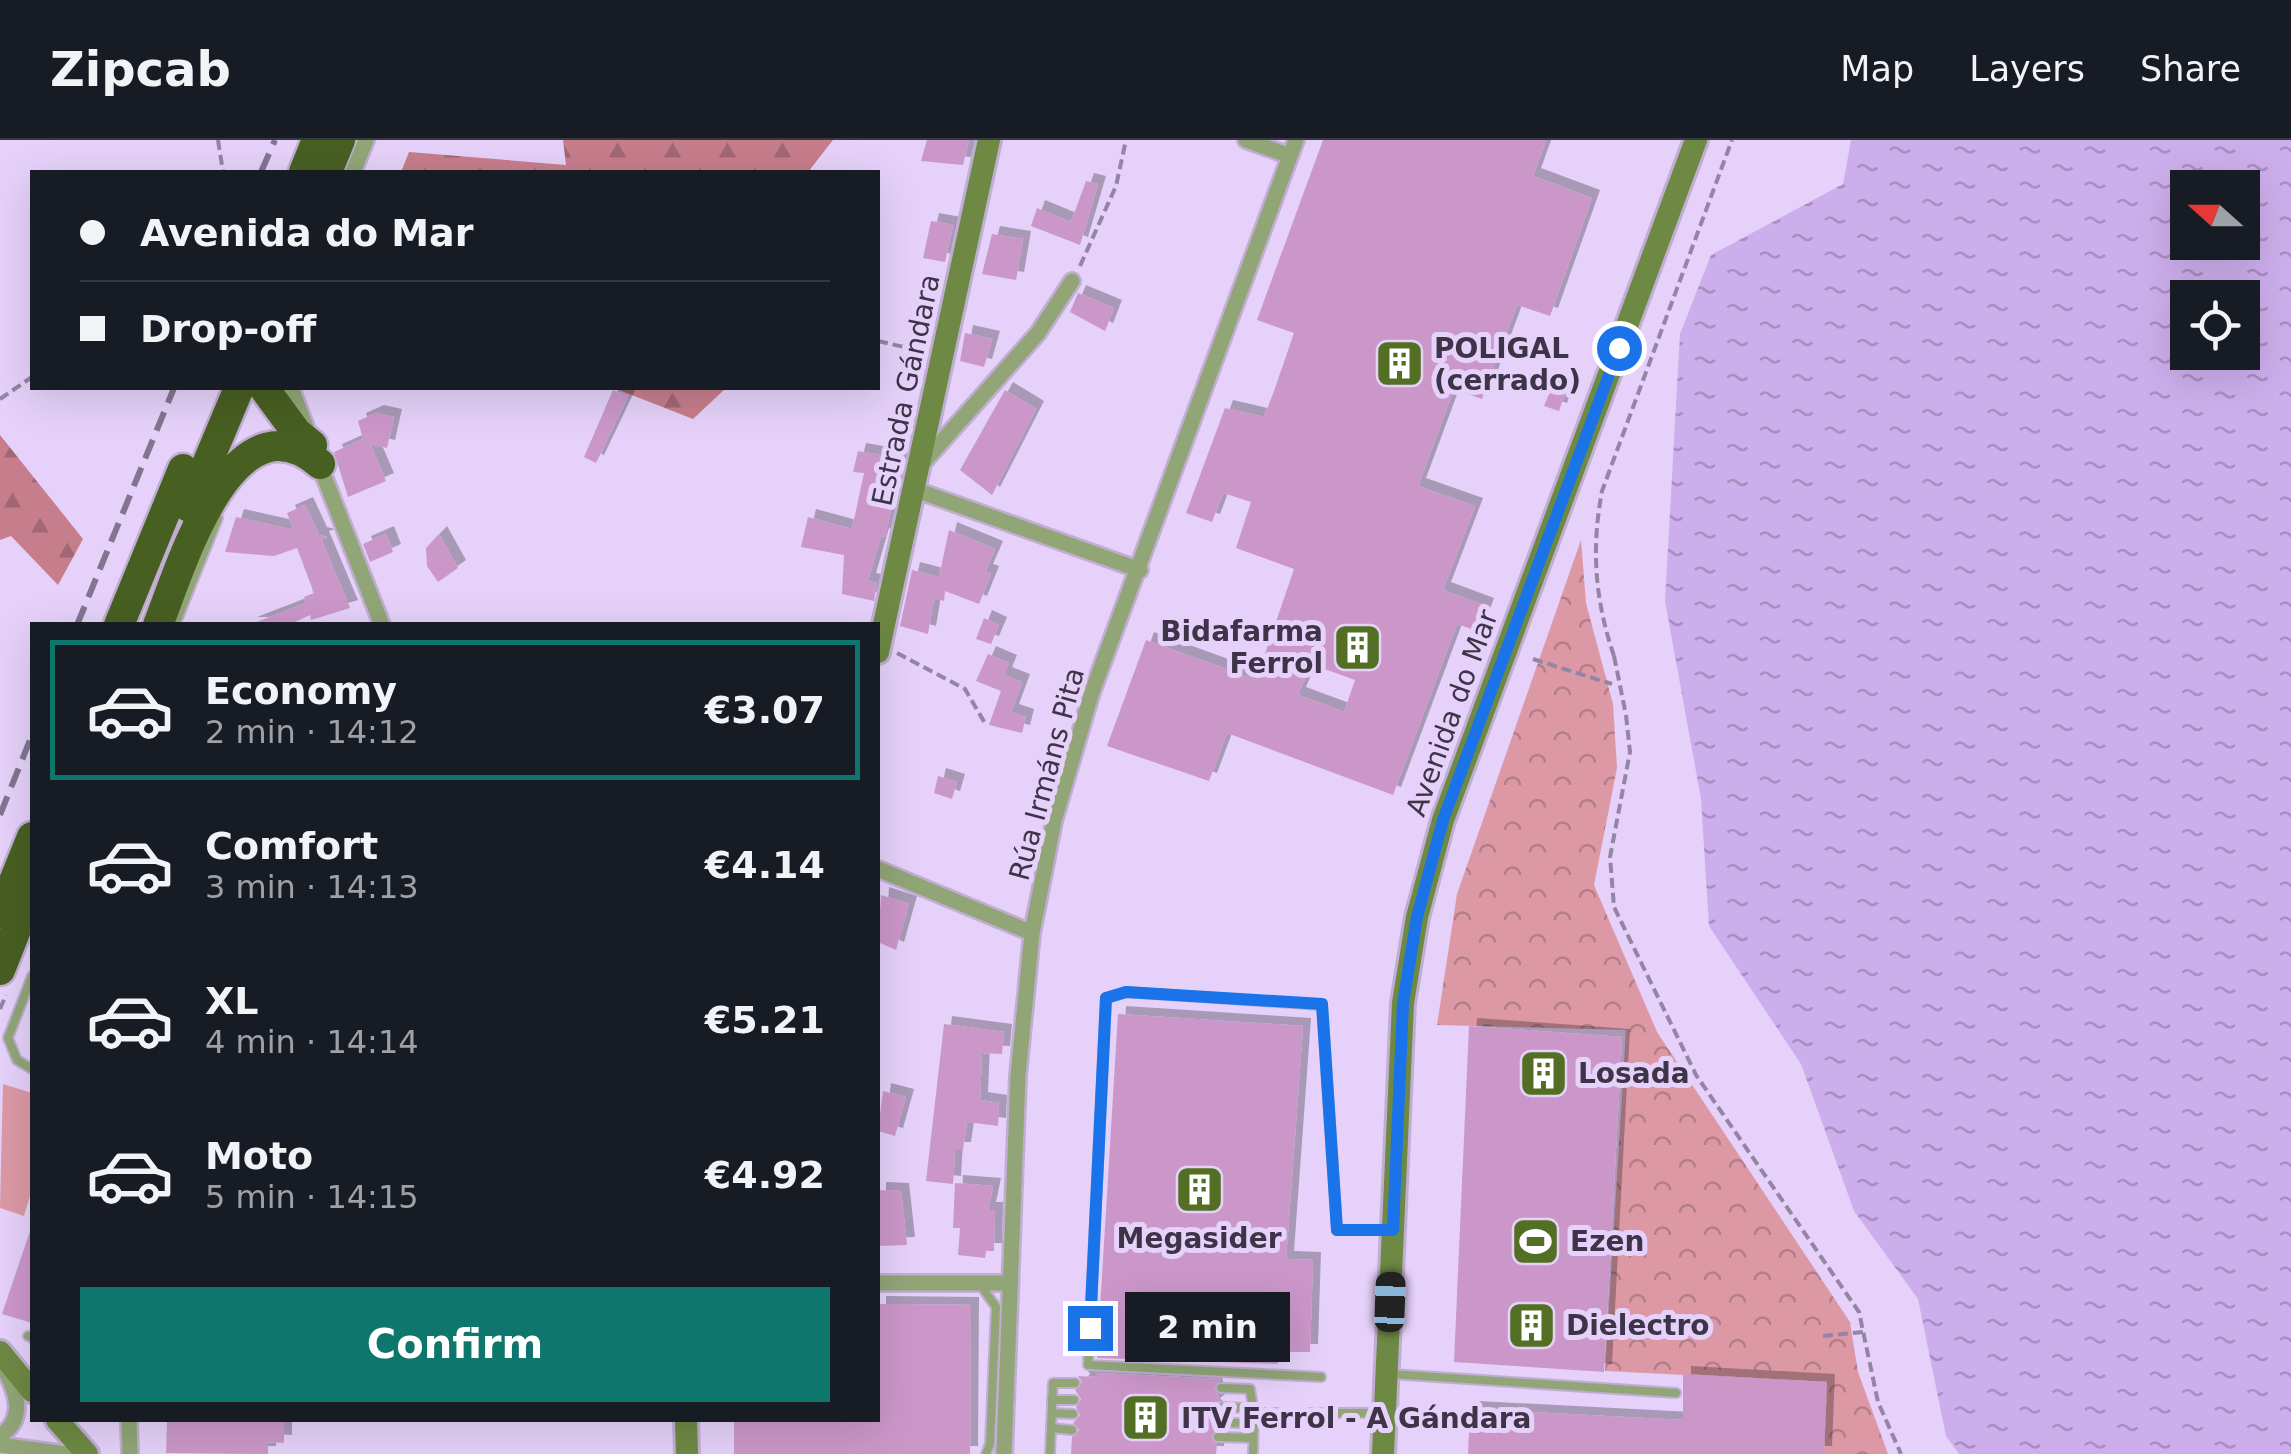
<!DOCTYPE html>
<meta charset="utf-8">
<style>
:root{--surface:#171b24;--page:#242831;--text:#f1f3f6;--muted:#9ea1a6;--line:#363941;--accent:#0f766e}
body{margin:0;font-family:"DejaVu Sans",sans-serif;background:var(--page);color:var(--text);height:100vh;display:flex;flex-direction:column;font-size:38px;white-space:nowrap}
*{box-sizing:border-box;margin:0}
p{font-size:32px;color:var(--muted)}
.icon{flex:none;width:55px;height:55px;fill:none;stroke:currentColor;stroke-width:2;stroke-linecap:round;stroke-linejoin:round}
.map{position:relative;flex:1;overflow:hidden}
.details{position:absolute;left:30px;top:482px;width:850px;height:800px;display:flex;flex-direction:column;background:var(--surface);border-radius:0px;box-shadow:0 10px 40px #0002}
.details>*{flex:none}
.banner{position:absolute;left:30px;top:30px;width:850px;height:220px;border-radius:0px;box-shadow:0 10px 40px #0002;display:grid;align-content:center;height:220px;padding:0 50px;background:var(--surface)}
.needle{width:65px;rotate:291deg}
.fabs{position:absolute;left:2170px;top:30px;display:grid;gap:20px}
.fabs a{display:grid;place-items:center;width:90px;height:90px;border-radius:0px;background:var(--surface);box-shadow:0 10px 40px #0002;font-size:50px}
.end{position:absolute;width:45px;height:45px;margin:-22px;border:12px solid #1a73e8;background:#fff;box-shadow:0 0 0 5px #fff}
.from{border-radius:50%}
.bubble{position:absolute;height:70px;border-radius:0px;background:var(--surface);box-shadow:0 10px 40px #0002;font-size:32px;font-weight:800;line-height:70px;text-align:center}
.car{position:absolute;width:30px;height:60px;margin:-30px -15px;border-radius:12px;box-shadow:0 0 8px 2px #0007;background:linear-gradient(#222 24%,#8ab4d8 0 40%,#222 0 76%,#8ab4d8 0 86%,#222 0)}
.banner b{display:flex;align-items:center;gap:35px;height:95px;font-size:38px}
.banner b+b{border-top:2px solid var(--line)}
.banner i{width:25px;height:25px;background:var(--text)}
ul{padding:18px 0 0;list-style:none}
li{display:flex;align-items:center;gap:30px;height:140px;margin:0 20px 15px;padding:0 30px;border:5px solid transparent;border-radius:0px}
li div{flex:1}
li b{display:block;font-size:38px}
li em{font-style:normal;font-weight:800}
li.active{border-color:var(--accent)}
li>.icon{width:90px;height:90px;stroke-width:1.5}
.action{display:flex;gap:20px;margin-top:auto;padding:20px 50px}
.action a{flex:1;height:115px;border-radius:0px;background:var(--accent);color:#fff;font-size:40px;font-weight:800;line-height:115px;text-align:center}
header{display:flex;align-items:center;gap:60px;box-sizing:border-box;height:140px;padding:0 50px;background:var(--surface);border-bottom:2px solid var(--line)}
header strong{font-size:48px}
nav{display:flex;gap:55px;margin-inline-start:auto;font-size:35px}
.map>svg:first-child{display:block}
</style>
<header>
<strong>Zipcab</strong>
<nav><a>Map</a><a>Layers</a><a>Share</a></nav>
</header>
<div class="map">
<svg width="2291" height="1314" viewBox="0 0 2291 1314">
<defs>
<pattern id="forest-firs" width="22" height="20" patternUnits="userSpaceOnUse" patternTransform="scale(2.5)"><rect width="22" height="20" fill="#c67d8c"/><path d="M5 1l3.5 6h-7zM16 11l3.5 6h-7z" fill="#a26774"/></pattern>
<pattern id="park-crowns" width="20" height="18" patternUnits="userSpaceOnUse" patternTransform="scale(2.5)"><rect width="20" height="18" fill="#dc99a5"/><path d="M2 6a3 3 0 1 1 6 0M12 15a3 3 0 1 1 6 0" fill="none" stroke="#b47e88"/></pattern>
<pattern id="water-ripples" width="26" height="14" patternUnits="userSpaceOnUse" patternTransform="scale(2.5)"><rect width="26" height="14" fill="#cdaeec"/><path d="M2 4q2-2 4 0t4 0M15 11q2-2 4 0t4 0" fill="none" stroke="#a88ec1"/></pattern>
<filter id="shadow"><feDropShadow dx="8" dy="-8" stdDeviation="0" flood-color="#0004"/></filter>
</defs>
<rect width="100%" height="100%" fill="#e5d1f9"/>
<g fill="url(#forest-firs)">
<path d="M563,0H833L808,32H401L409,12L566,25Z"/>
<path d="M614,248H726L693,279Z"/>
<path d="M0,295L83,399L58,445L11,396L0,400Z"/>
</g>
<path fill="url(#park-crowns)" d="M1581,400L1586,463L1613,564L1617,628L1594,745L1657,892L1850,1182L1858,1232L1888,1314H1824L1826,1242L1605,1231L1626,890L1437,885L1457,754Z"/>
<path fill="#dc99a5" d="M3,944L32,953V1049L24,1076L0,1068Z"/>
<path fill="url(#water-ripples)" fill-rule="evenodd" d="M1851,0H2291V1314H1959L1946,1296L1918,1159L1854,1071L1801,924L1709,786L1701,659L1665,461L1680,194L1711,115L1843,44ZM2188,48H2242V102H2188ZM2188,158H2242V212H2188Z"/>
<g fill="#cb97c9" fill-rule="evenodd" filter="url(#shadow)">
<path d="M927,0H969L963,25L921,21Z"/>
<path d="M1323,0H1546L1533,36L1592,58L1550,176L1517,165L1482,259L1454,249L1418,346L1475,366L1443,450L1486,466L1477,491L1457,484L1393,655L1227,593L1209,641L1107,606L1146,500L1256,540L1294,429L1236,408L1251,362L1223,353L1212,382L1186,373L1225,268L1264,277L1274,251L1294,193L1257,180ZM1311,524L1355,540L1344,572L1298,555Z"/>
<path d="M1086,41L1098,44L1080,105L1031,86L1037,68L1071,82Z"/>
<path d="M931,81L953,85L945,122L923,118Z"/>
<path d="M992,94L1023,99L1016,140L982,134Z"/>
<path d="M1078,153L1114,168L1105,191L1070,172Z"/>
<path d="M965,193L992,199L984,227L960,221Z"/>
<path d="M1552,247L1566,251L1559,271L1544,266Z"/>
<path d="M613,250L628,256L596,323L584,317Z"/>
<path d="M1005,250L1036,269L992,355L960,330Z"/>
<path d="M376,273L394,277L387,308L370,304L386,341L348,357L334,312L363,299L358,281Z"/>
<path d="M858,311L903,319L885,397L881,396L868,441L877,443L874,461L842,454L844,415L801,407L808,377L852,389L864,333L853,332Z"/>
<path d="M305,365L319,395L327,397L321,399L350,468L311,480L310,475L289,485H249L306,463L304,457L314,453L297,408L274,416L225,412L236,377L294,390L287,373Z"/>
<path d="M949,390L995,409L985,432L991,434L979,464L945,451L944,461L934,458L928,494L900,486L912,430L939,437Z"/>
<path d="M386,394L393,412L370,422L363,404Z"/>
<path d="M439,394L458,428L438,442L427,426L426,408Z"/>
<path d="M984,478L999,485L991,504L976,499Z"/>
<path d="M988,514L1009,523L1004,535L1022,542L1011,572L1026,577L1022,593L989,585L1001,551L976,541Z"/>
<path d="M938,636L957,642L952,659L934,653Z"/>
<path d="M881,755L909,764L896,810L878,802Z"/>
<path d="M1118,874L1303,886L1286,1119L1313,1120L1310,1212H1279L1278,1224L1097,1218Z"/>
<path d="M944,884L1004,892L1002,914L982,913L980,960L999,963L998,986L967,982L963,1010H955L953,1044L926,1041Z"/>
<path d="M1469,886L1622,897L1604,1232L1454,1222Z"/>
<path d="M883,951L906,957L895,996L878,991Z"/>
<path d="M955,1043L993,1046L988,1070H995L994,1111H986L985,1118L958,1115L960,1088H953Z"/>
<path d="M878,1050L901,1051L907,1105L878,1106Z"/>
<path d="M30,1091L32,1092V1183L2,1174Z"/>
<path d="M878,1164L971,1165L970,1314H734V1280H878Z"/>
<path d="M1096,1233L1221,1239L1214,1247L1220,1260L1212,1266L1219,1274L1212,1281L1218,1289L1211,1296L1217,1304L1216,1314H1071L1072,1297L1079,1290L1073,1283L1080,1275L1076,1267L1081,1259L1075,1250L1082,1242L1078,1236L1096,1237Z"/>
<path d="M1683,1234L1827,1242L1824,1314H1468L1470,1269L1683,1280Z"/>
<path d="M167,1280H284V1303L268,1302V1314L166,1313Z"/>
</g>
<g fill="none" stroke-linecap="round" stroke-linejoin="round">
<defs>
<g id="lane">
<path d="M175,485L218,378"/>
<path d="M32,836L8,898L17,920L32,929"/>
<path d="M979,1143L996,1167L990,1304L986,1314"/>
<path d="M28,1196L32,1198"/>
<path d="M1391,1234L1676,1253"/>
<path d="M1321,1237L1088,1225L1106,858L1126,852L1322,865L1337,1090H1388"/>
<path d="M1221,1248L1250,1249L1254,1273"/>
<path d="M1052,1260H1074"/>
<path d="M1219,1267L1249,1268"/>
<path d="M1052,1273L1073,1274"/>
<path d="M1219,1282L1253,1284"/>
<path d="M1051,1288L1072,1290"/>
<path d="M1218,1297L1253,1298"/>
<path d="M1050,1314L1053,1243H1075"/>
<path d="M1253,1314L1254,1273H1380"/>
</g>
<g id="street">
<path d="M1246,0L1290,16"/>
<path d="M353,32L366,0"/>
<path d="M291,248L307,290"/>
<path d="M318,321L382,485"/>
<path d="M921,325L1038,193L1072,141"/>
<path d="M916,350L1140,430"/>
<path d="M878,729L1032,793"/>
<path d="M878,1143H1010"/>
<path d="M129,1280L130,1314"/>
<path d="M0,1296C26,1279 17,1252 4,1229"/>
<path d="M0,1305L65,1314"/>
<path d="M1004,1314L1018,936L1032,793L1054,681L1091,555L1296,0"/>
</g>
<g id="secondary">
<path d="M878,512L989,0"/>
<path d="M0,1212L32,1251"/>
<path d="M57,1280L87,1314"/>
<path d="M686,1280L687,1314"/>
<path d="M1383,1314L1403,863L1417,777L1443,680L1696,0"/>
</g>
<g id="highway">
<path d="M304,32L317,0"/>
<path d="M327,32L340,0"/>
<path d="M264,248L297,293L312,305"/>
<path d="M189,367L239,248"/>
<path d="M119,485L183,329"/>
<path d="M158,485C180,430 232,249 320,324"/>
<path d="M1,773L32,697"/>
<path d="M0,830L32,749"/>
</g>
</defs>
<use href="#lane" stroke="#c0aed2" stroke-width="12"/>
<use href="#street" stroke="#c0aed2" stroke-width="20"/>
<use href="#secondary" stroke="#c0aed2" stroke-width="28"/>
<use href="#highway" stroke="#c0aed2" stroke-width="35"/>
<g stroke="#9385a3" stroke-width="4" stroke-dasharray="10 5" stroke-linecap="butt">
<path d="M218,0L223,32"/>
<path d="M1080,126L1116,46L1126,0"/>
<path d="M878,201L921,211"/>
<path d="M0,259L32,237"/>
<path d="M897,513L965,549L986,585"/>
<path d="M1614,516C1595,460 1591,410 1602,351L1732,0"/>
<path d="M1533,519L1612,544"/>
<path d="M1626,575L1630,612L1610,717L1614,767L1696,935L1859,1172L1878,1262L1901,1314"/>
<path d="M0,869L6,855"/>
<path d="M1823,1196L1863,1192"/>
</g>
<use href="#lane" stroke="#91a577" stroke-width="8"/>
<use href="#street" stroke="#91a577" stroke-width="15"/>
<use href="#secondary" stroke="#6d8943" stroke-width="22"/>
<use href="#highway" stroke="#485f22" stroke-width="30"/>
<g stroke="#827590" stroke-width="6" stroke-dasharray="20 10" stroke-linecap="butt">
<path d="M261,32L275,0"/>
<path d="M77,485L174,248"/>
<path d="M0,675L32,595"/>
</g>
<path stroke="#9385a3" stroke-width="4" stroke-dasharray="10 5" stroke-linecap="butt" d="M1614,516L1626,575"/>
</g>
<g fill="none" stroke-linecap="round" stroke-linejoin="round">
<path stroke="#1a73e8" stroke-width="12" d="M1090,1188L1106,858L1126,852L1322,864L1337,1090H1393L1403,863L1417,777L1443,680L1619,208"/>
</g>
<defs>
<symbol id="building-square" viewBox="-11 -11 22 22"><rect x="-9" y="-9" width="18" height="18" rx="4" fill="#536f23" stroke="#e5d1f9"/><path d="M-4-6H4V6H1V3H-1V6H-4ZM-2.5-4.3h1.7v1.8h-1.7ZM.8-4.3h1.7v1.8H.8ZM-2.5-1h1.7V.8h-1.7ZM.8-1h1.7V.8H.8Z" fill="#fff"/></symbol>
<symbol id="stadium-square" viewBox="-11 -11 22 22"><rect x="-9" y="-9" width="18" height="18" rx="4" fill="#536f23" stroke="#e5d1f9"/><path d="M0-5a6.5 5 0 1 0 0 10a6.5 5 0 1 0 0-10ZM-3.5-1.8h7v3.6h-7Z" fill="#fff"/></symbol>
</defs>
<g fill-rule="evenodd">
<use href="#building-square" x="1372" y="196" width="55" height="55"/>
<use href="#building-square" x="1330" y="480" width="55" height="55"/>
<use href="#building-square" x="1516" y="906" width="55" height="55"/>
<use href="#building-square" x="1172" y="1022" width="55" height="55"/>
<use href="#stadium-square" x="1508" y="1074" width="55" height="55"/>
<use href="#building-square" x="1504" y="1158" width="55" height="55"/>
<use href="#building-square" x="1118" y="1250" width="55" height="55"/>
</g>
<g text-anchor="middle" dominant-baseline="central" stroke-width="10" stroke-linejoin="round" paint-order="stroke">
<g font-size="28" font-weight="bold" fill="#3d3447" stroke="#e5d1f9" text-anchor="start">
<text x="1434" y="208">POLIGAL<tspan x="1434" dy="32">(cerrado)</tspan></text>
<text x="1323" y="491" text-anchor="end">Bidafarma<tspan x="1323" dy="32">Ferrol</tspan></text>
<text x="1578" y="933">Losada</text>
<text x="1199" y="1098" text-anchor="middle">Megasider</text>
<text x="1570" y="1101">Ezen</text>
<text x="1566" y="1185">Dielectro</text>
<text x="1181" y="1278">ITV Ferrol - A Gándara</text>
</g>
<g font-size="28" fill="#3d3447" stroke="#e5d1f9">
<text transform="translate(906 250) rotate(-78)">Estrada Gándara</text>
<text transform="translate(1452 573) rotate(-70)">Avenida do Mar</text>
<text transform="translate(1047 634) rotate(-75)">Rúa Irmáns Pita</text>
</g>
</g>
</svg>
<div class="fabs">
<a><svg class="needle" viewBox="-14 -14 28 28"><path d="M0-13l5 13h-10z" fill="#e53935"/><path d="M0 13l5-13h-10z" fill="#9ea1a6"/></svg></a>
<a><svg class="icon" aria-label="locate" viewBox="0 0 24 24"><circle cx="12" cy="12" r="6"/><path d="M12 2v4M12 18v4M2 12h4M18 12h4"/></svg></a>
</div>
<i class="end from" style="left:1619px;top:208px"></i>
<i class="end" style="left:1090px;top:1188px"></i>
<div class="bubble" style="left:1125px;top:1152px;width:165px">2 min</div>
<i class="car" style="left:1390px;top:1162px;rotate:2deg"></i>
<div class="banner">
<b><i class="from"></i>Avenida do Mar</b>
<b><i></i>Drop-off</b>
</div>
<section class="details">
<ul>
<li class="active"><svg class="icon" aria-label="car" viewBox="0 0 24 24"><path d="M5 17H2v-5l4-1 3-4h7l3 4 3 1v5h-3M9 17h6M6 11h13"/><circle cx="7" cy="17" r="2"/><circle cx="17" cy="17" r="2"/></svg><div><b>Economy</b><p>2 min · 14:12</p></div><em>€3.07</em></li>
<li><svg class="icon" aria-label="car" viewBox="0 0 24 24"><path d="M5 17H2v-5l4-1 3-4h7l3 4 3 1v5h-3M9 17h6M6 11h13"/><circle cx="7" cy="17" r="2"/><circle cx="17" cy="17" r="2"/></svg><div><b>Comfort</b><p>3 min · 14:13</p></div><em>€4.14</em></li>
<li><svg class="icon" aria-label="car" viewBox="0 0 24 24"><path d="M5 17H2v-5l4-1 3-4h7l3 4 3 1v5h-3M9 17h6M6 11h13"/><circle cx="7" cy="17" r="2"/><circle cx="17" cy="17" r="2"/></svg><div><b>XL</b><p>4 min · 14:14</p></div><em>€5.21</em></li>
<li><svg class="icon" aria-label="car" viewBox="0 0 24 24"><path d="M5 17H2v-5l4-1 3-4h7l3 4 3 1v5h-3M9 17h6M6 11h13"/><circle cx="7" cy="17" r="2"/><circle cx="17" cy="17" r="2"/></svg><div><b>Moto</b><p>5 min · 14:15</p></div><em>€4.92</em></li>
</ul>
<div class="action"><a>Confirm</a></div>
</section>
</div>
